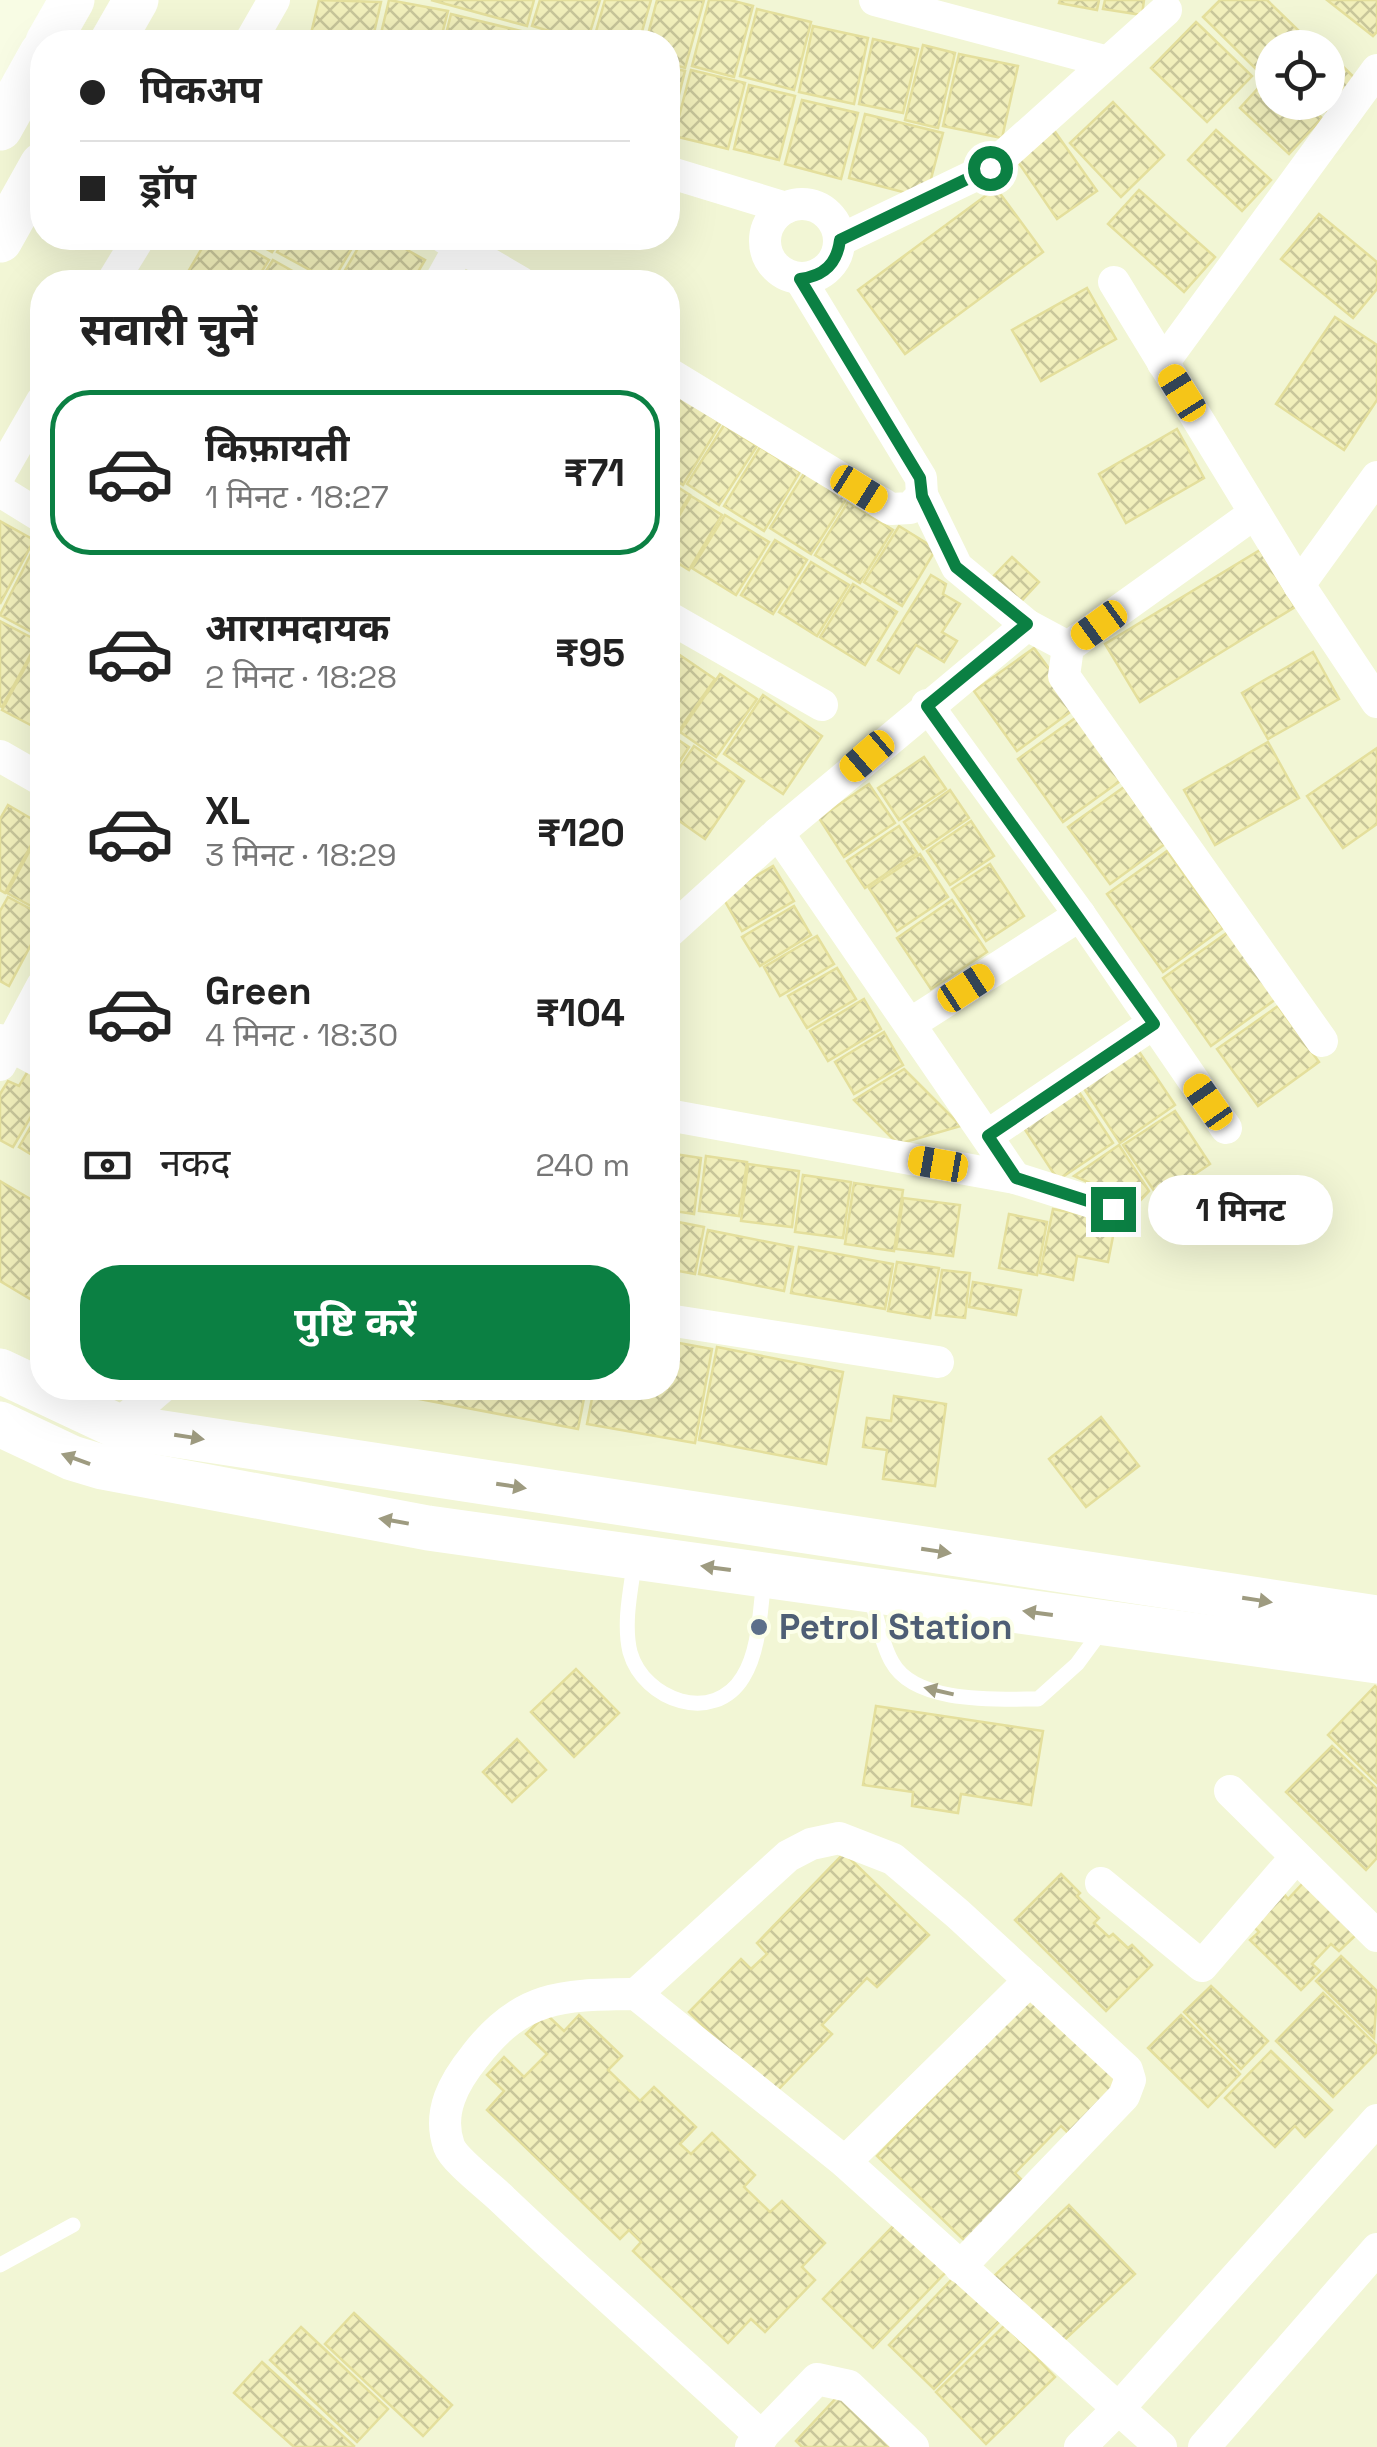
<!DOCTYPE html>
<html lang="hi">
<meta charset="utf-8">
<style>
:root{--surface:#fff;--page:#f6f6f6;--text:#222;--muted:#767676;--line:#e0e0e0;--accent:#0b8043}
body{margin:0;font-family:"Space Grotesk","Noto Sans Devanagari",sans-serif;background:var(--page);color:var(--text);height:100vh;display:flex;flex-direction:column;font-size:38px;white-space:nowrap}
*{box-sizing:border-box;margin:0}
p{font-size:32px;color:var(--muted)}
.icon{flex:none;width:55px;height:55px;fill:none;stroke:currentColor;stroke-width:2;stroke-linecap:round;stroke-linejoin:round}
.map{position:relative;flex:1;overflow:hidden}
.panel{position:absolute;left:30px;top:270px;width:650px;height:1130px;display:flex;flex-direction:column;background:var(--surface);border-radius:40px;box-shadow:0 10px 40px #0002}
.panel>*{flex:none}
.guide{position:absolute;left:30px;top:30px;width:650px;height:220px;border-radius:40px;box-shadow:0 10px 40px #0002;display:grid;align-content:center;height:220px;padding:0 50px;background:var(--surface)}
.tools{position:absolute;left:1255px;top:30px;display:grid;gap:20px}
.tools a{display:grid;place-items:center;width:90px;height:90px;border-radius:50%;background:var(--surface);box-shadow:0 10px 40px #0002;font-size:50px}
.end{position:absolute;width:45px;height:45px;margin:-22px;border:12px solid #0b8043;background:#fff;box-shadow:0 0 0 5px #fff}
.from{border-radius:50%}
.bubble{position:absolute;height:70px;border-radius:35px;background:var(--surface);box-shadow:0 10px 40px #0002;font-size:32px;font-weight:700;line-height:70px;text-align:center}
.car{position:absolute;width:30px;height:60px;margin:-30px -15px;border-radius:12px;box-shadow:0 0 8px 2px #0007;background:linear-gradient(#f5c518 24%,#345 0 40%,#f5c518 0 76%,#345 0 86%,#f5c518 0)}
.guide b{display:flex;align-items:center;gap:35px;height:95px;font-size:38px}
.guide b+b{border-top:2px solid var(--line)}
.guide i{width:25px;height:25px;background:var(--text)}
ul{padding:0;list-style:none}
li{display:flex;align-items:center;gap:30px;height:165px;margin:0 20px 15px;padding:0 30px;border:5px solid transparent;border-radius:40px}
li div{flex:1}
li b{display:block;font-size:38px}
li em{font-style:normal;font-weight:700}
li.on{border-color:var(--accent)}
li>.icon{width:90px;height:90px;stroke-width:1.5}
h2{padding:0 50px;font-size:45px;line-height:120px}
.pay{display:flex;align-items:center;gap:25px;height:110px;padding:0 50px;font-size:38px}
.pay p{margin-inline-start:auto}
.primary-button{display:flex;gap:20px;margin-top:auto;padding:20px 50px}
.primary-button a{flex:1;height:115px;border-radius:40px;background:var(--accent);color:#fff;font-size:40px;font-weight:700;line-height:115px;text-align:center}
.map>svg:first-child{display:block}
</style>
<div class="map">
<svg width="1377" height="2447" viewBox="0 0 1377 2447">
<defs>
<pattern id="building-cross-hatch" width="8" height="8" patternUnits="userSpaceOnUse" patternTransform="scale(2.5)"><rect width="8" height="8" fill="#f1efbb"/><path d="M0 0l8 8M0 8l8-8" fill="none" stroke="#c8c69a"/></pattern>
</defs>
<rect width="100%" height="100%" fill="#f8fce4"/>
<path fill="#f2f6d5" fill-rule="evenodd" d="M78,0H1377V2447H0V140L42,64V238H668V42H55ZM1272,48H1328V102H1272ZM42,282H668V1388H42Z"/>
<g fill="url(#building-cross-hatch)" stroke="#e4df9c" stroke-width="2.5">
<path d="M319,0L381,2L372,42H309Z"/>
<path d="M389,0L448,11L440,42H379Z"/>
<path d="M431,0H534L527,26Z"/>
<path d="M540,0H600L587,42L532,26Z"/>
<path d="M605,0H651L639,42H593Z"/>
<path d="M657,0H704L685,68L668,63V42H646Z"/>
<path d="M709,0H730L753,6L734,77L692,66Z"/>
<path d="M1060,0H1099L1097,10L1059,3Z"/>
<path d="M1105,0H1144L1142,15L1103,9Z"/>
<path d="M1220,0H1267L1298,30L1281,48H1272V56L1258,71L1203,17Z"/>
<path d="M1327,0H1377V32L1373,36Z"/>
<path d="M757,9L811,22L794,90L740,76Z"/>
<path d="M451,14L533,34L531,42H444Z"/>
<path d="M1196,22L1252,76L1207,122L1151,68Z"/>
<path d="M813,26L868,38L854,104L799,92Z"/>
<path d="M1310,36L1323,48H1299Z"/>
<path d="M873,39L918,49L903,113L859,104Z"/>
<path d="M923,45L955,53L938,128L905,120Z"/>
<path d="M1328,52L1362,85L1332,117L1317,102H1328Z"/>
<path d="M959,54L1018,66L1002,138L943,126Z"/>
<path d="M668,67L685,71L669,134H668Z"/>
<path d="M691,70L745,83L728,149L674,136Z"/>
<path d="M1272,73V102H1306L1322,118L1289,154L1240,108Z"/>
<path d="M749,85L795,96L779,160L734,149Z"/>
<path d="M802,100L858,113L841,179L785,164Z"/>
<path d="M1113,102L1164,155L1121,197L1070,143Z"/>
<path d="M865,114L943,133L926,198L849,178Z"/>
<path d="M1051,126L1097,191L1057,219L1012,153Z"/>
<path d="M1216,130L1271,180L1242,211L1188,160Z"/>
<path d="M996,188L1043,252L905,354L858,290Z"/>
<path d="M1139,190L1215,257L1184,292L1108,224Z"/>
<path d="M1319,214L1377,262V289L1353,318L1281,259Z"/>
<path d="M208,238H231L269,260L255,282H182Z"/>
<path d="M247,238H281L272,252Z"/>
<path d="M285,238H358L332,282L277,252Z"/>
<path d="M364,238H386L425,260L412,282H338Z"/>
<path d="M273,260L312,282H259Z"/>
<path d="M1087,288L1116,339L1041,381L1012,330Z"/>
<path d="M1335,317L1377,345V400L1344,450L1276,404Z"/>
<path d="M675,394L721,423L683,485L668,475V406Z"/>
<path d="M724,425L757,446L719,505L687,484Z"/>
<path d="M1177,429L1204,478L1126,523L1099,474Z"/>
<path d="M760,447L800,472L764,531L724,506Z"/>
<path d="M805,472L847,498L811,554L770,528Z"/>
<path d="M668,481L690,495L668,531Z"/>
<path d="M691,496L722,515L689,570L668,557V534Z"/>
<path d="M848,502L893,530L860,583L815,555Z"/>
<path d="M725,515L769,542L736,595L692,568Z"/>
<path d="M0,521L34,540L0,604Z"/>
<path d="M899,526L936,549L902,606L864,582Z"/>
<path d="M39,538L42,540V630L39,636L0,615Z"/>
<path d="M775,540L807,560L773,614L741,595Z"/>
<path d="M1260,550L1295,607L1140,702L1105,644Z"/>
<path d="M1012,557L1039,582L1015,608L987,583Z"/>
<path d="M811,562L849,585L817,636L779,612Z"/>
<path d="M931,575L946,584L943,594L960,604L942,632L957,641L944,662L916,645L899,673L878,660Z"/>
<path d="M853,584L897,612L865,665L820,637Z"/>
<path d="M0,621L38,641L2,707L0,706Z"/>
<path d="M39,642L42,644V731L2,710Z"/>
<path d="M668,647L715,679L676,735L668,729Z"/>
<path d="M1034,648L1077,707L1017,751L974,691Z"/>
<path d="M1313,652L1339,699L1268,739L1242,693Z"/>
<path d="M720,674L757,699L716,757L680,732Z"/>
<path d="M763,695L822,736L783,794L724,754Z"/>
<path d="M1078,716L1123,779L1063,822L1018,759Z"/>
<path d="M668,733L689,747L668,779Z"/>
<path d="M1268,742L1299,798L1215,845L1184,790Z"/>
<path d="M694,746L744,781L705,839L668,813V785Z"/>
<path d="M1377,748V824L1343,848L1307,796Z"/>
<path d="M924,757L946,789L899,820L878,788Z"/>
<path d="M869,784L895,823L844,857L819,818Z"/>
<path d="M1124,787L1165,844L1110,884L1068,827Z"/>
<path d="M950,790L969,818L923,849L904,822Z"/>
<path d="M8,805L42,825L5,893L0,890V819Z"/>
<path d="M971,821L994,856L950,885L927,851Z"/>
<path d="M899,826L917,853L865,888L847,861Z"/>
<path d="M42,828V912L7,893Z"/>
<path d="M1167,851L1223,928L1163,972L1107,894Z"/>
<path d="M920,854L948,897L897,931L869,888Z"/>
<path d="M990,864L1024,916L986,941L952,889Z"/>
<path d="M773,866L794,901L742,931L722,896Z"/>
<path d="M8,897L42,915V924L9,986L0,981V911Z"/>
<path d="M952,900L987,952L931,989L897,938Z"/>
<path d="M794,906L811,935L760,966L742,937Z"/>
<path d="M1228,932L1276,999L1211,1046L1163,978Z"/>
<path d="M817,936L834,964L780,996L764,967Z"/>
<path d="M837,968L856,999L807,1028L788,996Z"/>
<path d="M864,999L881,1029L828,1061L810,1031Z"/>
<path d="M1278,1006L1319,1062L1258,1106L1217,1049Z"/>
<path d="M884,1032L903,1065L854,1094L835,1062Z"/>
<path d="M1138,1050L1175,1105L1120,1143L1083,1087Z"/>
<path d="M904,1069L961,1126L898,1144L854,1100Z"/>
<path d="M28,1071L42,1080V1098L13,1147L0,1140V1094L8,1081L19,1086Z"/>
<path d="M1077,1089L1113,1143L1058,1180L1022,1125Z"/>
<path d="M42,1107V1161L19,1147Z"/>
<path d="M1175,1111L1210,1164L1159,1198L1123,1145Z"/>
<path d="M1119,1145L1149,1191L1137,1204L1074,1176Z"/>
<path d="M668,1153L701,1158L694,1214L668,1210Z"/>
<path d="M706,1156L747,1162L739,1216L699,1211Z"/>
<path d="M748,1164L799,1171L792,1227L741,1221Z"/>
<path d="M803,1175L851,1182L843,1238L795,1232Z"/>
<path d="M0,1181L42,1206V1306L0,1281Z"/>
<path d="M854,1183L903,1190L894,1251L845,1244Z"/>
<path d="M903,1198L960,1205L953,1256L896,1249Z"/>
<path d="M1053,1209L1116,1221L1108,1262L1077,1256L1073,1280L1040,1273Z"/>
<path d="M1009,1214L1047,1222L1037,1275L999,1268Z"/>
<path d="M668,1220L704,1227L695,1274L668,1269Z"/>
<path d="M708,1230L793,1247L784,1291L699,1274Z"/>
<path d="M799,1247L893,1264L885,1309L791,1293Z"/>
<path d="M897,1262L939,1268L930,1318L888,1311Z"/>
<path d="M942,1270L970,1273L965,1318L936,1315Z"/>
<path d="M973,1282L1021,1290L1016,1315L969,1307Z"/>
<path d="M668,1341L712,1349L695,1443L587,1424L594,1388H668Z"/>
<path d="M717,1347L843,1372L826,1464L699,1440Z"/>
<path d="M416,1388H586L578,1429L414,1398Z"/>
<path d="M894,1396L946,1404L935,1486L883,1479L887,1450L863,1447L867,1418L891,1421Z"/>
<path d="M1101,1417L1139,1466L1086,1507L1049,1459Z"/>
<path d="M576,1669L619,1713L574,1757L531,1712Z"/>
<path d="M1375,1686L1377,1688V1783L1328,1735Z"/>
<path d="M876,1706L1043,1731L1031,1805L961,1794L958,1813L912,1806L913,1792L863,1785Z"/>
<path d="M517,1739L546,1770L512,1802L483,1772Z"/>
<path d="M1332,1746L1377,1789V1858L1366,1870L1286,1792Z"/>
<path d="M844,1853L929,1935L877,1987L867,1978L822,2025L832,2034L773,2095L689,2012L741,1959L751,1969L767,1954L757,1943Z"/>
<path d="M1061,1874L1080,1893L1077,1896L1099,1918L1094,1923L1109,1937L1113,1934L1128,1948L1132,1945L1152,1965L1106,2011L1015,1920Z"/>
<path d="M1304,1882L1357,1934L1339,1951L1331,1944L1312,1964L1320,1971L1301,1990L1250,1940L1259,1932L1253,1926L1284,1894L1288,1899Z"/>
<path d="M1341,1956L1377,1991L1374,2038L1316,1981Z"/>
<path d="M1211,1986L1268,2041L1241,2069L1184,2012Z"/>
<path d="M1323,1993L1377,2046V2052L1333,2097L1276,2041Z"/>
<path d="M1032,1996L1122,2083L1071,2136L1061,2126L1015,2173L1025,2183L967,2243L877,2156Z"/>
<path d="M546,2014L564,2031L579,2015L622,2056L608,2070L640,2101L654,2087L696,2127L680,2144L691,2154L712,2133L755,2175L744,2187L770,2212L782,2201L825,2243L802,2267L815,2280L765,2332L751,2319L728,2343L633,2251L641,2242L629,2230L620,2239L487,2110L504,2091L487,2075L504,2057L524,2077L547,2054L526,2034Z"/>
<path d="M1181,2015L1240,2074L1208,2107L1148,2048Z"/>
<path d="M1271,2051L1332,2110L1305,2137L1295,2126L1275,2147L1225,2098Z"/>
<path d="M1069,2205L1135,2274L1058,2346L993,2277Z"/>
<path d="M895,2224L946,2272L873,2348L823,2299Z"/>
<path d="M954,2277L1000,2321L934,2389L889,2345Z"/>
<path d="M354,2313L452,2405L423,2436L325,2344Z"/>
<path d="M1005,2325L1055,2377L986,2444L936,2392Z"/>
<path d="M301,2327L388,2409L357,2442L270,2360Z"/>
<path d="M262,2362L354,2446L353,2447H294L234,2393Z"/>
<path d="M838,2396L891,2447H802L796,2441Z"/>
</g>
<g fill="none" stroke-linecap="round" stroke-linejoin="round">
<g stroke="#fff" stroke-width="15">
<path d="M635,1559C631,1588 623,1623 630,1652C644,1701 714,1725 743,1677C760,1650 760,1609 764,1579"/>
<path d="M870,1595C877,1616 881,1643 892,1662C915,1704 996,1699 1038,1699L1077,1664L1102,1630"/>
<path d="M0,2265L73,2225"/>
</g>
<g stroke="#fff" stroke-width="32">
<path d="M875,0L1108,62"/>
<path d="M250,42L274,0"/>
<path d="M668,172L786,208"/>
<circle cx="802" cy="241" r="37"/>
<path d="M445,238L520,282"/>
<path d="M840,240L990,168L1166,10"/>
<path d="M112,282L139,238"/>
<path d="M440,282L460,246"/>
<path d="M1114,282L1299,585L1377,702"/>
<path d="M1163,363L1377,70"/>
<path d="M668,373L891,509L910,508L922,495L921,478L800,279"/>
<path d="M0,474L42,401"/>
<path d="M0,491L42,517"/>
<path d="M922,495L957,567L1027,625"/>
<path d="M1299,585L1377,477"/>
<path d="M668,617L822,705"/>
<path d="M1068,647L1064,676L1322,1041"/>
<path d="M927,705L1080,915L1226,1128"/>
<path d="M0,756L42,780"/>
<path d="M778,833L1015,1178"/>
<path d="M668,933L778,833L1027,625L1068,647L1255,513"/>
<path d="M910,1024L1080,915"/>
<path d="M0,1040L42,1063"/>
<path d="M0,1065L42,986"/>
<path d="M668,1115L1015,1178L1113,1209"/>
<path d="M987,1136L1154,1023"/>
<path d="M668,1320L938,1362"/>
<path d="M117,1426L161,1388"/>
<path d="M1230,1791L1377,1936"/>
<path d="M1101,1883L1202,1966L1296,1857"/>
<path d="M636,1994L788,1856L811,1844L839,1838L893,1859L958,1914L1127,2070L1130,2080L1124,2096L960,2267"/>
<path d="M845,2162L1030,1980"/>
<path d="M762,2437C676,2357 588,2281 503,2200C491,2188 454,2160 449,2146C437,2112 454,2082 475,2056C522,1994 564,1995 636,1994L845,2162L1161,2447"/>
<path d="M751,2447L817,2379L849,2386L913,2447"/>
<path d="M1080,2447L1118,2409L1377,2120"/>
<path d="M1204,2447L1377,2249"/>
</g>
<g stroke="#fff" stroke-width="45">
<path d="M48,42L72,0"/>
<path d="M112,42L136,0"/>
<path d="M0,128L42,53"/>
<path d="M0,240L42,165"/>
<path d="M0,1371L117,1426L1377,1618"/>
<path d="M0,1424L72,1458L102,1467L428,1528L1377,1661"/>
</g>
</g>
<defs><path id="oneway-solid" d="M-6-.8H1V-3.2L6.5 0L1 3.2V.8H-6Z" transform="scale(2.5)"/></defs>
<g fill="#9e9b80">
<use href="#oneway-solid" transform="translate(189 1437) rotate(9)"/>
<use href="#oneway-solid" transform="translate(76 1459) rotate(-160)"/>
<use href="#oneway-solid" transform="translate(511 1486) rotate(9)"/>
<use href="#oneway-solid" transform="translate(394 1521) rotate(-170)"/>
<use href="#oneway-solid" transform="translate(936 1551) rotate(9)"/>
<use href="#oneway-solid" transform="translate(716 1568) rotate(-172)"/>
<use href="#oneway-solid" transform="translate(1257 1600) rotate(9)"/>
<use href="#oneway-solid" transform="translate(1038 1613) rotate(-172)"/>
<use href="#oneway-solid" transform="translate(939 1691) rotate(-167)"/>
</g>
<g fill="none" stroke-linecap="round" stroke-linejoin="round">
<path stroke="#0b8043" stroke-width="12" d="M990,168L840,240C837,264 824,276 800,279L920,478L922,496L956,567L1027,624L927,706L1154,1024L988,1136L1016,1178L1113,1209"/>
</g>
<circle fill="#5c6f8a" stroke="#fcffea" stroke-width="4" cx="759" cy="1627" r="10"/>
<g text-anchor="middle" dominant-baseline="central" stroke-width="8" stroke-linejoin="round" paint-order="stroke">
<g font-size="35" font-weight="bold" fill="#4e5e75" stroke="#fcffea" text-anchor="start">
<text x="779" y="1627">Petrol Station</text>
</g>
</g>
</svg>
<div class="tools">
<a><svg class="icon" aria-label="locate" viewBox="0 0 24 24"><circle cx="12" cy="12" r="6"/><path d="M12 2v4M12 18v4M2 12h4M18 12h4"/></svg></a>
</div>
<i class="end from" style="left:990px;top:168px"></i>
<i class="end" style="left:1113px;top:1209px"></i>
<div class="bubble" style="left:1148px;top:1175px;width:185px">1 मिनट</div>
<i class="car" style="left:1182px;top:393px;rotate:328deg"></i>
<i class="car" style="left:859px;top:489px;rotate:122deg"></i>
<i class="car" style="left:1099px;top:625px;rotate:234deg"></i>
<i class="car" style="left:867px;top:756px;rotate:229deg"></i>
<i class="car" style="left:966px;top:988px;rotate:57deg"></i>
<i class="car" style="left:1208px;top:1102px;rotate:325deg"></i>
<i class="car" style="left:938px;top:1164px;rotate:280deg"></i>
<div class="guide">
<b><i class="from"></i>पिकअप</b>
<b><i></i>ड्रॉप</b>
</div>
<section class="panel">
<h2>सवारी चुनें</h2>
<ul>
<li class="on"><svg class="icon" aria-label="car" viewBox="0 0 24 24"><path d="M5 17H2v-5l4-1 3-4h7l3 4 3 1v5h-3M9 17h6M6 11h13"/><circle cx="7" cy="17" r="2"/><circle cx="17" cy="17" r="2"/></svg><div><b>किफ़ायती</b><p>1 मिनट · 18:27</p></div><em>₹71</em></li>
<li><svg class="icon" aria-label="car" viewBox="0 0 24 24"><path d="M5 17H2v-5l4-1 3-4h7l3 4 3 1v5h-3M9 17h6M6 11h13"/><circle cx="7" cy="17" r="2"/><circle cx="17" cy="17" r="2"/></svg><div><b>आरामदायक</b><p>2 मिनट · 18:28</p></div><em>₹95</em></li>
<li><svg class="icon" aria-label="car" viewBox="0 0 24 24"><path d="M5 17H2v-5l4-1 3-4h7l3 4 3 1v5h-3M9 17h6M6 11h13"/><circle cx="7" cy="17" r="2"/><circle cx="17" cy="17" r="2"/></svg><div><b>XL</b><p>3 मिनट · 18:29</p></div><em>₹120</em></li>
<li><svg class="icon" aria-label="car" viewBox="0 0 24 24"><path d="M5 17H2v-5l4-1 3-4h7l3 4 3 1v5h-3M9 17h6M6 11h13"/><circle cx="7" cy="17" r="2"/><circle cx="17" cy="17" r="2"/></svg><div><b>Green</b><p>4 मिनट · 18:30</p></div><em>₹104</em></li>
</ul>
<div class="pay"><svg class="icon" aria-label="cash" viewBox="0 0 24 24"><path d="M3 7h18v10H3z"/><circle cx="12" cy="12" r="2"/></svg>नकद<p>240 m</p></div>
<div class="primary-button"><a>पुष्टि करें</a></div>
</section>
</div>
